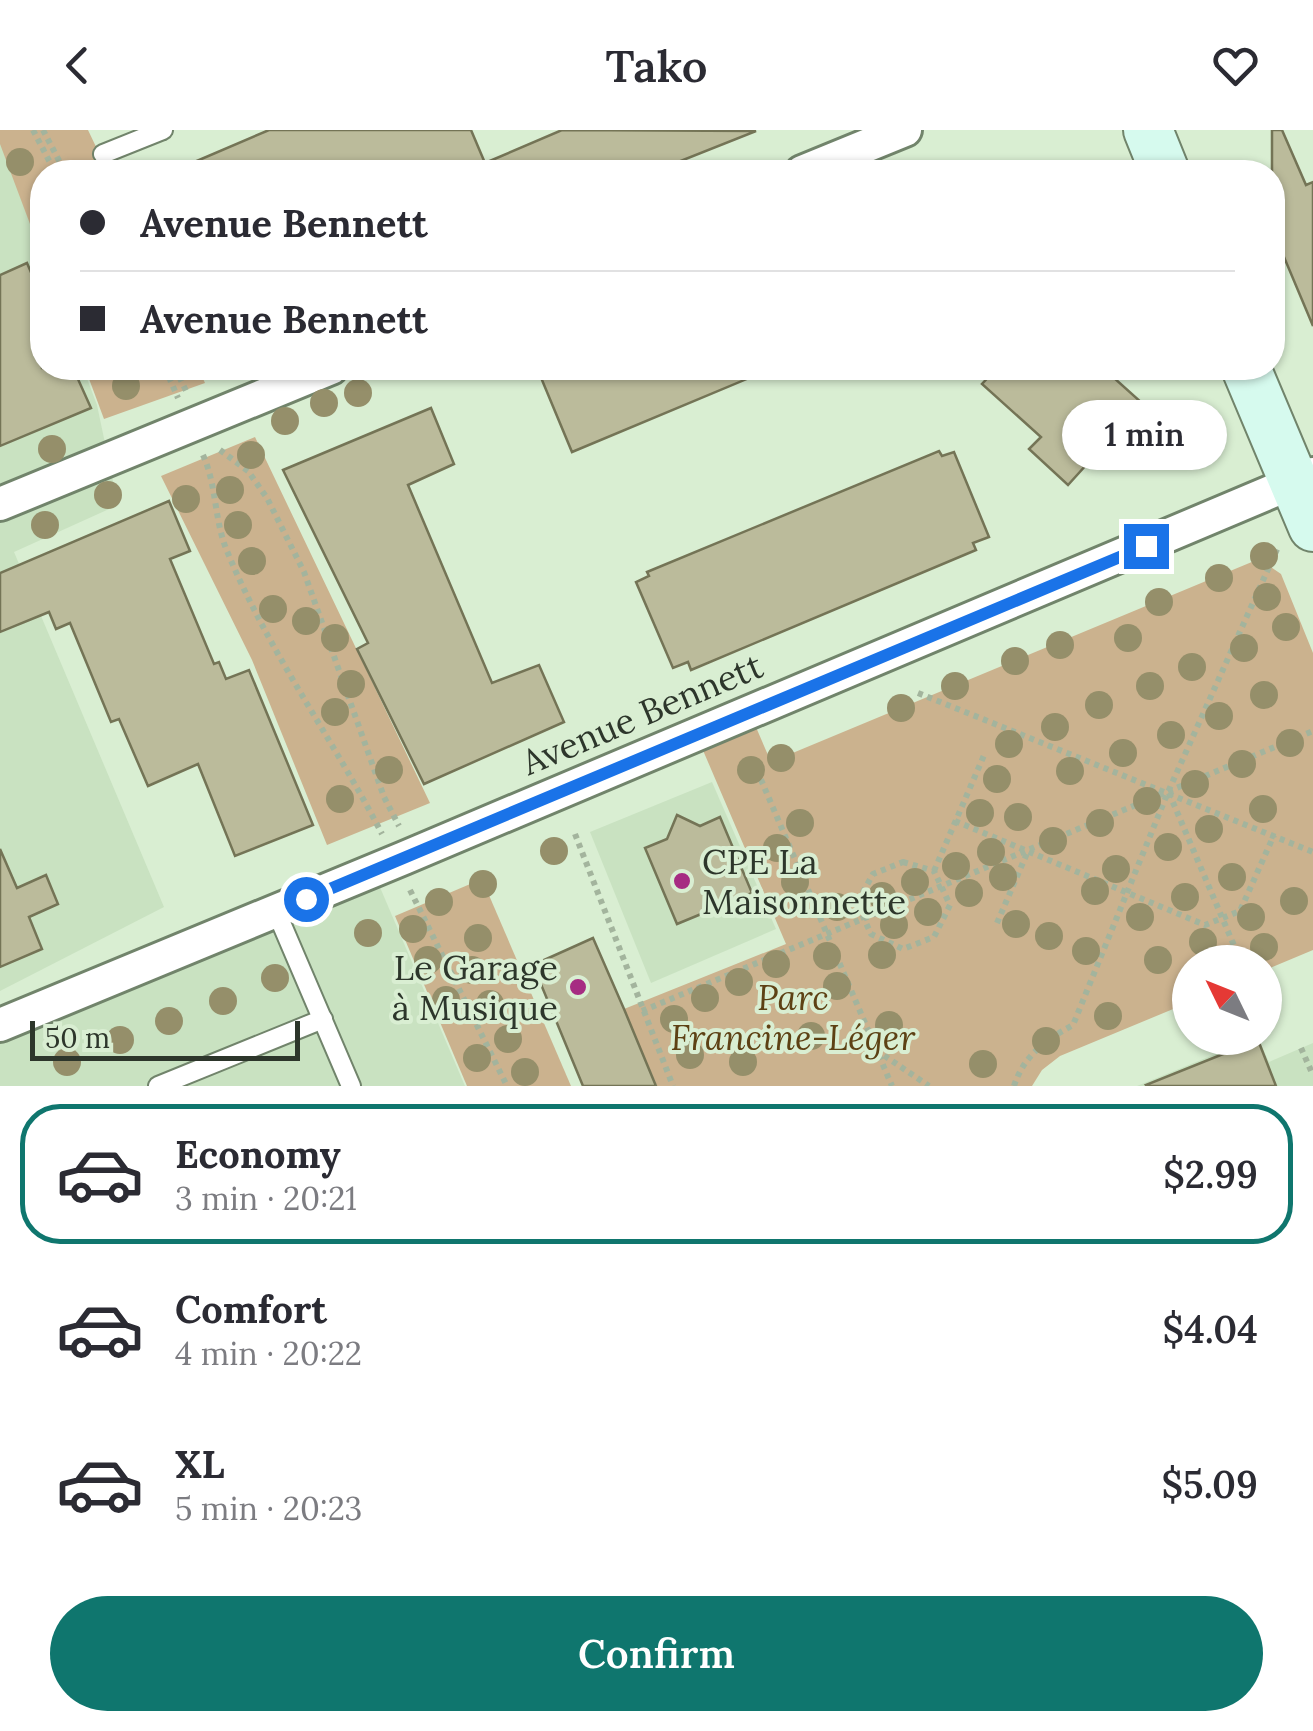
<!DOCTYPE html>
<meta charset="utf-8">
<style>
:root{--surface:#fff;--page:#f7f7f7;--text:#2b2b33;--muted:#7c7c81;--line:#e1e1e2;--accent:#0f766e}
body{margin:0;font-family:Lora,serif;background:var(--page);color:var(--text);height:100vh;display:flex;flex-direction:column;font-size:38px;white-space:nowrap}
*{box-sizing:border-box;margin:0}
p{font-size:32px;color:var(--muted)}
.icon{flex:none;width:55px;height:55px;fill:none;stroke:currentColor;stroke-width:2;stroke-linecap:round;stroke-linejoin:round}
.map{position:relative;height:956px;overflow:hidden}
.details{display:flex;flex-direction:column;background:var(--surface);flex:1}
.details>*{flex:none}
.hud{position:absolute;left:30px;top:30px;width:1255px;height:220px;border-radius:40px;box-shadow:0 2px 8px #0004;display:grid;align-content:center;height:220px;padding:0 50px;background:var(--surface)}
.needle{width:65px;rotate:313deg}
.fabs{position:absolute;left:1172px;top:815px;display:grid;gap:20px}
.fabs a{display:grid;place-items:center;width:110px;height:110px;border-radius:50%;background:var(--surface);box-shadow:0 2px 8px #0004;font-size:50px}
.scale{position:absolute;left:30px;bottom:25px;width:270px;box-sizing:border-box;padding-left:10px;border:5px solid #2d362b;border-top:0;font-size:28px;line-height:35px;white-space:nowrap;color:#2d362b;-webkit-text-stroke:8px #d9eed2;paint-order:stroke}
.end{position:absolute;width:45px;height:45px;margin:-22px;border:12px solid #1a73e8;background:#fff;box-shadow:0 0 0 5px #fff}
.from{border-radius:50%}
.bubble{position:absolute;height:70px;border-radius:35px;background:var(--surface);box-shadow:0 2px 8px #0004;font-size:32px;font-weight:600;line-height:70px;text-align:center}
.hud b{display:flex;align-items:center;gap:35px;height:95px;font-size:38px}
.hud b+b{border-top:2px solid var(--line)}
.hud i{width:25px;height:25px;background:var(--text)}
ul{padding:18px 0 0;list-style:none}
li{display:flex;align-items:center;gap:30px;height:140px;margin:0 20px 15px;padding:0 30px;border:5px solid transparent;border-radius:40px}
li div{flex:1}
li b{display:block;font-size:38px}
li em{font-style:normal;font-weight:600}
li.on{border-color:var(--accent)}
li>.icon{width:90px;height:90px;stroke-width:1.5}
.cta{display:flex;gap:20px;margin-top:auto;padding:20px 50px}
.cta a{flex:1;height:115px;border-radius:60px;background:var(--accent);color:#fff;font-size:40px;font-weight:600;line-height:115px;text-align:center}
header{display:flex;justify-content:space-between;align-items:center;height:130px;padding:0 50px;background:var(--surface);font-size:45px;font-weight:600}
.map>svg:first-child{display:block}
</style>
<header><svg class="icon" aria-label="back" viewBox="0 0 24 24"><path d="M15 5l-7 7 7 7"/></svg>Tako<svg class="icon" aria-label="heart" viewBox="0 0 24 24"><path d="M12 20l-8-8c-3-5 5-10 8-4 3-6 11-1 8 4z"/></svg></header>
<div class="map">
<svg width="1313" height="956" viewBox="0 0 1313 956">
<rect width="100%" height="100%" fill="#d9eed2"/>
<g fill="#c9e2c1">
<path d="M0,10L42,126V238H83L97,275L118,375L14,422L164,777L0,861Z"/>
<path d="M712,652L776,799L651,853L590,702Z"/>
<path d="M376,748L465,956H0V895Z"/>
<path d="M1255,908H1258L1269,932L1313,913V956H1137Z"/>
</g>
<g fill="#cbb28e">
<path d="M0,0H88L108,42H42V126L0,14Z"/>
<path d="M85,238H198L205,253L104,289Z"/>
<path d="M255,307L430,673L327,715L252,530L161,346Z"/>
<path d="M1259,429L1281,444L1313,523V820L1265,840V832H1190V872L1060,926L1042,940L1032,956H657L624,879L786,814L696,604L749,581L771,632Z"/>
<path d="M482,749L571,956H467L395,786Z"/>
</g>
<g fill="#bbbb9b" stroke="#747456" stroke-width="2.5">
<path d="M269,0H471L485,33L562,0L756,1L653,42H171Z"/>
<path d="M1272,0H1282L1306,55L1313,52V196L1284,127L1272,131Z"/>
<path d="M27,133L42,168V238H73L91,278L0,316V145Z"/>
<path d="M537,238H773L572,322Z"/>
<path d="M997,238H1103L1142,273L1068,355L1029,319L1041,307L982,254Z"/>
<path d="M431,278L454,334L408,355L492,553L539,535L564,592L424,654L357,519L368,513L283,340Z"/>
<path d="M939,321L942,326L954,322L989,407L973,413L976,420L691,540L688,532L673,538L636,452L649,446L647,442Z"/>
<path d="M169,371L190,421L170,429L214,534L219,532L226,549L249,540L313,695L235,726L198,634L148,656L119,589L111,592L70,493L56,499L49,482L0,502V443Z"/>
<path d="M677,685L700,696L720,687L752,763L677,794L645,718L667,709Z"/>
<path d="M0,719L17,758L46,745L58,774L29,787L42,819L0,837Z"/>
<path d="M593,808L624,879L656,956H583L533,835Z"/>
<path d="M1258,910L1276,956H1147L1146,955Z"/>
</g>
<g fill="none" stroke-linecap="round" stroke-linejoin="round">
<defs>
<g id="service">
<path d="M103,24L163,0"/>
<path d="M276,781L351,956"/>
<path d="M158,956L323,889"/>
</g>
<g id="minor">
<path d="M802,42L905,0"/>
<path d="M0,374L331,238"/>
<path d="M0,895L404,728L1313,344"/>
</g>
<g id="secondary">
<path d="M1148,0L1165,42"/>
<path d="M1246,238L1313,397"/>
</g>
</defs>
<use href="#service" stroke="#71846b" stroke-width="22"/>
<use href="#minor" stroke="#71846b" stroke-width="38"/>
<use href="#secondary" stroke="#71846b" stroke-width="52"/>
<g stroke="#a3b49d" stroke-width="6" stroke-dasharray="5 5" stroke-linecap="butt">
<path d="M33,0L55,42"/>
<path d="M43,0L65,42"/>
<path d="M165,238L178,268"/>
<path d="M175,238L188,265"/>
<path d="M220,320L248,341L267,368L304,442L384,667L399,696"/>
<path d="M203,325C217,356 214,390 227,421C268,521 333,609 382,704"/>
<path d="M918,563L1313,722"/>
<path d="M753,631L892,956"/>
<path d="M1169,663L1241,832"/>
<path d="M955,691L1205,795L1240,781L1274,705"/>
<path d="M575,704L673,956"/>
<path d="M903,732L934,741L950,775L934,807L903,819L871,804L857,773L873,744Z"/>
<path d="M934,741L985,623"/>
<path d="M410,760L507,956"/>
<path d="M997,793L1028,721"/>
<path d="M642,881L1313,601"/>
<path d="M1301,918L1312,943"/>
<path d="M876,920L929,956"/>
<path d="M1014,956C1024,925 1046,910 1073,895L1168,662L1278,417"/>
</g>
<use href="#service" stroke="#fff" stroke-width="18"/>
<use href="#minor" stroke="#fff" stroke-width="32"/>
<use href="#secondary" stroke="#d6faee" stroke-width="48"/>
</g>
<g fill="#958f6a">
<circle cx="20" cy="32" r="14"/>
<circle cx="126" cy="256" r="14"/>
<circle cx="358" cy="263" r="14"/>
<circle cx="324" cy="273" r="14"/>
<circle cx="285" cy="291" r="14"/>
<circle cx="52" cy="319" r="14"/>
<circle cx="251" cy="325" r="14"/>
<circle cx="230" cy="360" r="14"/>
<circle cx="108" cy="365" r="14"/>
<circle cx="186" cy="369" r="14"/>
<circle cx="45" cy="395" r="14"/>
<circle cx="238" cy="395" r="14"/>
<circle cx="1264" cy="426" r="14"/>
<circle cx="252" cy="431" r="14"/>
<circle cx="1219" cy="448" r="14"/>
<circle cx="1267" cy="467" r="14"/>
<circle cx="1159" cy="472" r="14"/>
<circle cx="273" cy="479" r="14"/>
<circle cx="306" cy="491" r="14"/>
<circle cx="1286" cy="497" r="14"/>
<circle cx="335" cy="508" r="14"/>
<circle cx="1128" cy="508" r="14"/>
<circle cx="1060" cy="515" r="14"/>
<circle cx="1244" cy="518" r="14"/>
<circle cx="1015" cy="531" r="14"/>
<circle cx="1192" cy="537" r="14"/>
<circle cx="351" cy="554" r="14"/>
<circle cx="955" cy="556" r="14"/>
<circle cx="1150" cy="556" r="14"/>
<circle cx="1264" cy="565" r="14"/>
<circle cx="1099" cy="575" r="14"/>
<circle cx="901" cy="578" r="14"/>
<circle cx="335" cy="582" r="14"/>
<circle cx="1219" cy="586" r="14"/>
<circle cx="1055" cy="597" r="14"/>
<circle cx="1171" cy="605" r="14"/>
<circle cx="1290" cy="613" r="14"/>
<circle cx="1009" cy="614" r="14"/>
<circle cx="1123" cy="623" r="14"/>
<circle cx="781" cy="628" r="14"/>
<circle cx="1242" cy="634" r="14"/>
<circle cx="389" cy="640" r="14"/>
<circle cx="751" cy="640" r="14"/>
<circle cx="1070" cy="641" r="14"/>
<circle cx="997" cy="649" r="14"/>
<circle cx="1195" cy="654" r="14"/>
<circle cx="340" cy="669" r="14"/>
<circle cx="1147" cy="671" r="14"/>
<circle cx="1263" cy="679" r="14"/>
<circle cx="980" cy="683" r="14"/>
<circle cx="1018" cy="687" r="14"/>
<circle cx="800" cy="693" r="14"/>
<circle cx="1100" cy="693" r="14"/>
<circle cx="1209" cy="699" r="14"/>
<circle cx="1053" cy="711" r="14"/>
<circle cx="1168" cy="717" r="14"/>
<circle cx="777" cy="718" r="14"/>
<circle cx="554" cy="721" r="14"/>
<circle cx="991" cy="722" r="14"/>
<circle cx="956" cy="736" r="14"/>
<circle cx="1116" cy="739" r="14"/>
<circle cx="1003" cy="747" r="14"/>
<circle cx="1232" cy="747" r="14"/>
<circle cx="795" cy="752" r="14"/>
<circle cx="915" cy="752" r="14"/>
<circle cx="483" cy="754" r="14"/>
<circle cx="1095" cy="761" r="14"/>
<circle cx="969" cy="763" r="14"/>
<circle cx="882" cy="766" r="14"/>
<circle cx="1185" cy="767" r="14"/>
<circle cx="1294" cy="771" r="14"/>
<circle cx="439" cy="772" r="14"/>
<circle cx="837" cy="777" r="14"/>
<circle cx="928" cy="782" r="14"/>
<circle cx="1140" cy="787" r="14"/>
<circle cx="1251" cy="787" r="14"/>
<circle cx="1016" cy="794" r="14"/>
<circle cx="894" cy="795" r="14"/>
<circle cx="413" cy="799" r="14"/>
<circle cx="368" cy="803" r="14"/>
<circle cx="1049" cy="806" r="14"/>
<circle cx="478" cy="808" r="14"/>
<circle cx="1203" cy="812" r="14"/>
<circle cx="1264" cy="817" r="14"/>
<circle cx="1086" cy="821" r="14"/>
<circle cx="882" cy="825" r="14"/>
<circle cx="827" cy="826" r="14"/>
<circle cx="428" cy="830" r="14"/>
<circle cx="1158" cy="830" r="14"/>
<circle cx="776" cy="834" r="14"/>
<circle cx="472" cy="840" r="14"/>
<circle cx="275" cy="848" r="14"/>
<circle cx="739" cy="852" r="14"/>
<circle cx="837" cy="856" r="14"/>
<circle cx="705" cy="868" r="14"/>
<circle cx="446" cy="870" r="14"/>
<circle cx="223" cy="871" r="14"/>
<circle cx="490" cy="874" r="14"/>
<circle cx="1108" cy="886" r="14"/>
<circle cx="674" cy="889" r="14"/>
<circle cx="169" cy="891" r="14"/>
<circle cx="889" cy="895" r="14"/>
<circle cx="811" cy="906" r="14"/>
<circle cx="508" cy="909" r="14"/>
<circle cx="120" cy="910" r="14"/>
<circle cx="1046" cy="911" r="14"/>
<circle cx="690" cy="925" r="14"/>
<circle cx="477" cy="928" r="14"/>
<circle cx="67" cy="932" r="14"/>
<circle cx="743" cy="932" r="14"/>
<circle cx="983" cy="934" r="14"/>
<circle cx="525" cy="942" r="14"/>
</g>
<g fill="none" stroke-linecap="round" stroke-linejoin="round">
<path stroke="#1a73e8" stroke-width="12" d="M306,769L1146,416"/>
</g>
<g fill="#a62c82" stroke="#d9eed2" stroke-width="4">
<circle cx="682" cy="751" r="10"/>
<circle cx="578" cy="857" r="10"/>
</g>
<g text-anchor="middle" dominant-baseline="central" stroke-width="8" stroke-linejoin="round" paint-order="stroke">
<g font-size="35" fill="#2d362b" stroke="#d9eed2">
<text transform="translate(642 584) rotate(-23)">Avenue Bennett</text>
</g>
<g font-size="35" fill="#2d362b" stroke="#d9eed2" text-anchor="start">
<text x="702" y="731">CPE La<tspan x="702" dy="40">Maisonnette</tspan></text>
<text x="558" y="837" text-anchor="end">Le Garage<tspan x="558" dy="40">à Musique</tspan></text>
</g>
<g font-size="35" font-style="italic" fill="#5d4114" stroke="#d9eed2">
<text x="793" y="867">Parc<tspan x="793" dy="40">Francine-Léger</tspan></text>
</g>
</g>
</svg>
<div class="fabs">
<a><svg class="needle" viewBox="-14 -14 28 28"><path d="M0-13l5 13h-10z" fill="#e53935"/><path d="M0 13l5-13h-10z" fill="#7c7c81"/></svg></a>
</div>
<div class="scale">50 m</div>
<i class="end from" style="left:306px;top:769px"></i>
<i class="end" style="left:1146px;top:416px"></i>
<div class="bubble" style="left:1062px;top:270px;width:165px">1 min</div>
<div class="hud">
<b><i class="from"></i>Avenue Bennett</b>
<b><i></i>Avenue Bennett</b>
</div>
</div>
<section class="details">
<ul>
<li class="on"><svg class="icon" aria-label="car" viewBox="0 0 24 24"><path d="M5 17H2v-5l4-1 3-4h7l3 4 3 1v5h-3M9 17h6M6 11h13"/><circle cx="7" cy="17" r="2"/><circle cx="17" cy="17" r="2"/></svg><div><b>Economy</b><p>3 min · 20:21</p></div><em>$2.99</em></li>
<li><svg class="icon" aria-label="car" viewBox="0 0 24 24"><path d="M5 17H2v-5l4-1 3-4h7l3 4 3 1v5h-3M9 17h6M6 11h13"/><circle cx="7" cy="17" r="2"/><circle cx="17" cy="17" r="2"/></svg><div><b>Comfort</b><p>4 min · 20:22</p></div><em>$4.04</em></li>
<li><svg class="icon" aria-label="car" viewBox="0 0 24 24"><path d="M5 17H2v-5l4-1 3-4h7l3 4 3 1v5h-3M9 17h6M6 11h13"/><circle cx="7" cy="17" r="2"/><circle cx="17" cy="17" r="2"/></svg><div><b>XL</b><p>5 min · 20:23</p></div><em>$5.09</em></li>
</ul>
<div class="cta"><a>Confirm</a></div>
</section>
